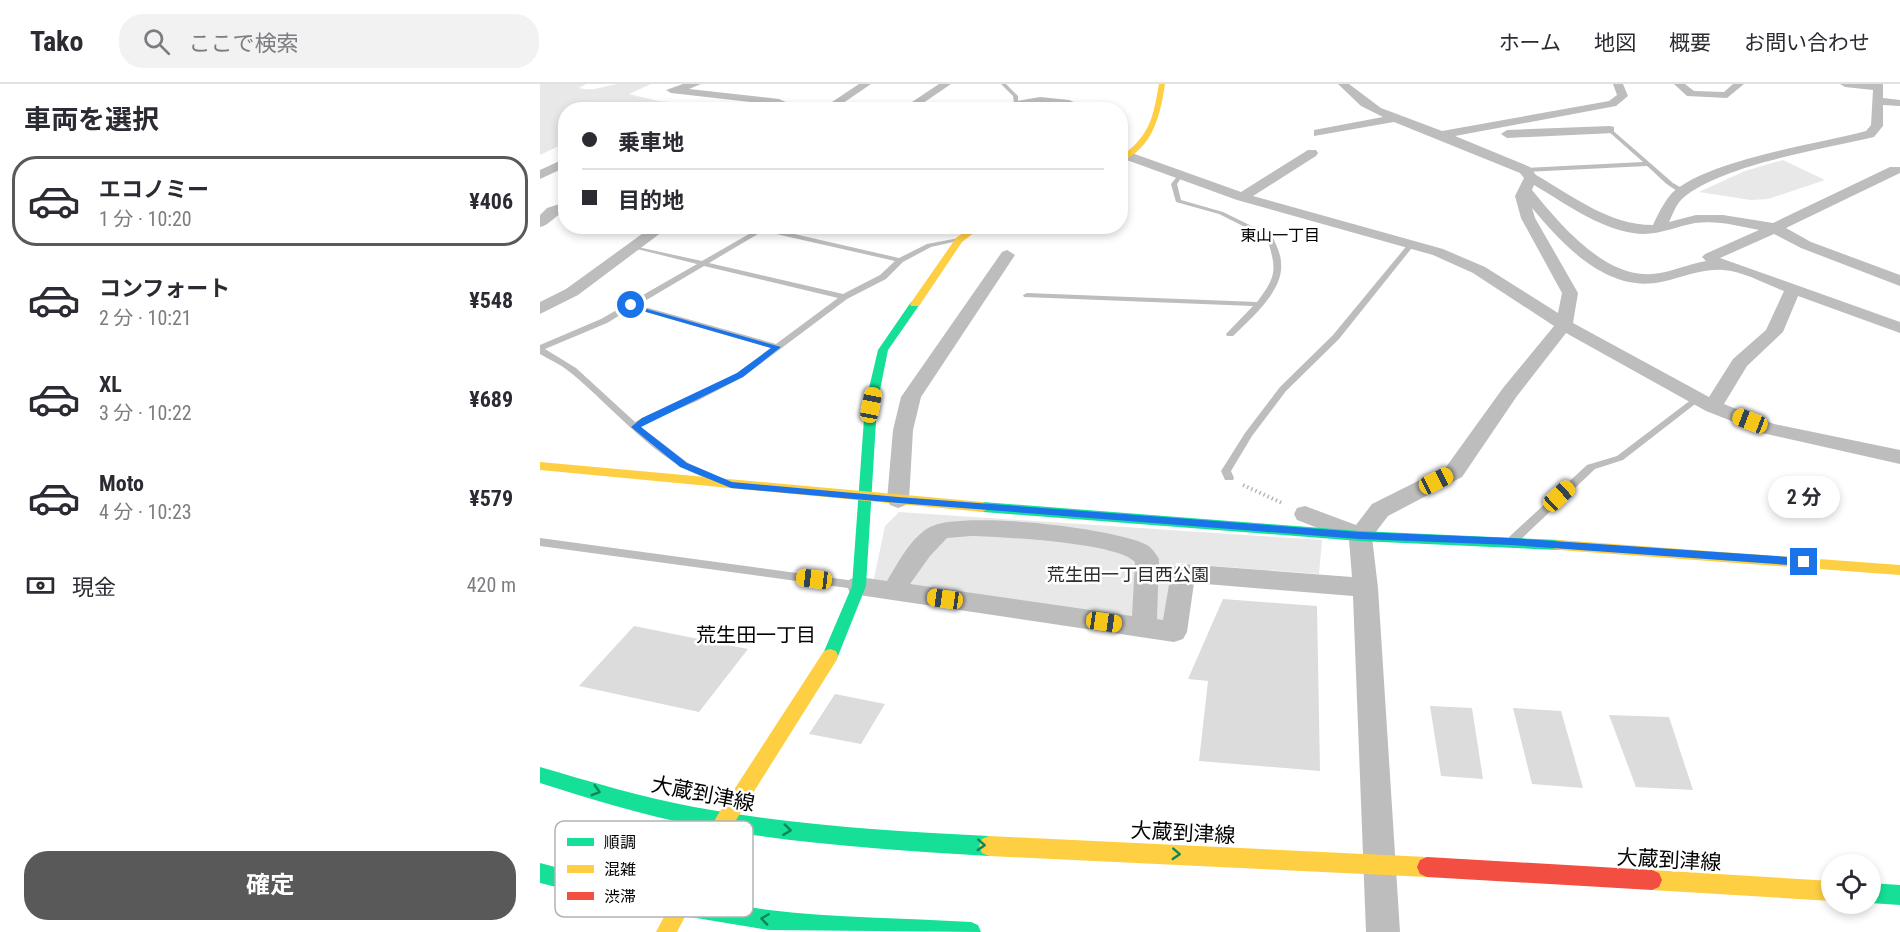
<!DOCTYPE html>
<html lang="ja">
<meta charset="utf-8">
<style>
:root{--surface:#fff;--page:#f2f2f3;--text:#2b2b33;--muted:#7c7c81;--line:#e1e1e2;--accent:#595959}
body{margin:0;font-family:"Roboto Condensed","Noto Sans JP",sans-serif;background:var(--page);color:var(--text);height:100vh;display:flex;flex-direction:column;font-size:22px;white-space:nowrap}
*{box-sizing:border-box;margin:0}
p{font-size:20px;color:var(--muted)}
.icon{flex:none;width:33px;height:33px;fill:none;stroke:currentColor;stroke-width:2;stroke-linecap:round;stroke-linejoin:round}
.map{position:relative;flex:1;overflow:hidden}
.sheet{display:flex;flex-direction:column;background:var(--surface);width:540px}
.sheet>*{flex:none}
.guide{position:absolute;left:18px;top:18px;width:570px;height:132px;border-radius:24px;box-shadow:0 3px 9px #0003;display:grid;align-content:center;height:132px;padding:0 24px;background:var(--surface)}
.tools{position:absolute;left:1281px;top:770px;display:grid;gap:12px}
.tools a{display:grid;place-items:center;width:60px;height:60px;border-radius:50%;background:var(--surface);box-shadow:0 3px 9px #0003;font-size:30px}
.end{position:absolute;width:27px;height:27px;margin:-14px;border:8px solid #1a73e8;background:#fff;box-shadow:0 0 0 3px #fff}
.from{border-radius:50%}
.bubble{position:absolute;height:42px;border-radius:21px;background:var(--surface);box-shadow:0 3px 9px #0003;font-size:20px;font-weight:700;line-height:42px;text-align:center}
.car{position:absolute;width:18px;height:36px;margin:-18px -9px;border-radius:8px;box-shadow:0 0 4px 2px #0007;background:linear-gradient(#f5c518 24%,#345 0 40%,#f5c518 0 76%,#345 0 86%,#f5c518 0)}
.guide b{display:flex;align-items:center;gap:21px;height:57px;font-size:22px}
.guide b+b{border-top:2px solid var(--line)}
.guide i{width:15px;height:15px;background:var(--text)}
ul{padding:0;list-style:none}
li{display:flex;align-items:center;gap:18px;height:90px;margin:0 12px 9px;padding:0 12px;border:3px solid transparent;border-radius:24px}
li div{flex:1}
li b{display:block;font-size:22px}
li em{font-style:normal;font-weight:700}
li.active{border-color:var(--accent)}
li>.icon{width:54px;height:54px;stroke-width:1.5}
h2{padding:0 24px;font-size:27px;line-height:72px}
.pay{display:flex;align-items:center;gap:15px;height:66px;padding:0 24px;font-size:22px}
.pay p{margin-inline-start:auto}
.primary-button{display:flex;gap:12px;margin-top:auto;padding:12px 24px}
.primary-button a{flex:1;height:69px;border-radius:24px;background:var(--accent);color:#fff;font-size:24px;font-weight:700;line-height:69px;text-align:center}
header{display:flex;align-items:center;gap:36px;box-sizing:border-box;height:84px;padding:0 30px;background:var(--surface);border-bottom:2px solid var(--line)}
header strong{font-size:28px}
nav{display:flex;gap:33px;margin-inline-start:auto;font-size:21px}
.search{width:420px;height:54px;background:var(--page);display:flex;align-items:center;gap:15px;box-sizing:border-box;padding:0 21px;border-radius:24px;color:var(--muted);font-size:22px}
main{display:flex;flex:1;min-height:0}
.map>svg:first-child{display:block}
</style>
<header>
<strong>Tako</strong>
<div class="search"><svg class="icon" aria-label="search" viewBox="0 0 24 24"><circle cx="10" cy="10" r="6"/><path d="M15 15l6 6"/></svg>ここで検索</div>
<nav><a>ホーム</a><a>地図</a><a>概要</a><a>お問い合わせ</a></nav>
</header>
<main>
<section class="sheet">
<h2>車両を選択</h2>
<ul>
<li class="active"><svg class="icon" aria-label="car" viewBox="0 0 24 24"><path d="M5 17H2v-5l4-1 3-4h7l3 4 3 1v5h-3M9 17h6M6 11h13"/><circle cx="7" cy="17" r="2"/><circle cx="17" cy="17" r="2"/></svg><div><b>エコノミー</b><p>1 分 · 10:20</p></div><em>¥406</em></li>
<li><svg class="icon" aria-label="car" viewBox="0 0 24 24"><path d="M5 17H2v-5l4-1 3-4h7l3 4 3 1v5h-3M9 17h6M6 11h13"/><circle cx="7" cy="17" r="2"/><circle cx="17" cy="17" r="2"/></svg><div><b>コンフォート</b><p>2 分 · 10:21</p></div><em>¥548</em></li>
<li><svg class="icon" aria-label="car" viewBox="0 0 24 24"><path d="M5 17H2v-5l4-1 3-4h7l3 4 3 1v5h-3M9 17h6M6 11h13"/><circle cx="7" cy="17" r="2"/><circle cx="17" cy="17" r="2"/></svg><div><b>XL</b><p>3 分 · 10:22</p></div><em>¥689</em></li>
<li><svg class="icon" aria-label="car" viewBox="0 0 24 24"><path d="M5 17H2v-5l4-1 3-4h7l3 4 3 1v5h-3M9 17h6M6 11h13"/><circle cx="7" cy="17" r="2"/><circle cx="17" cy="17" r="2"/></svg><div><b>Moto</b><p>4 分 · 10:23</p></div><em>¥579</em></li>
</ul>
<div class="pay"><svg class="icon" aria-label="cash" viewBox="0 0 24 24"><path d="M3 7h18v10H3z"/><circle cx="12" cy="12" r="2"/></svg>現金<p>420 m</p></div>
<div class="primary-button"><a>確定</a></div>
</section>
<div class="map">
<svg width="1360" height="848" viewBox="0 0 1360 848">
<rect width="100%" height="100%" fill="#fff"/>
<g fill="#e8e8e8">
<path d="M0,0H46L39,4C54,8 63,2 77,0C88,0 100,0 111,0L89,10L118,17L142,19L135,25L26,26L25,59L0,71Z"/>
<path d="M1243,76L1285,96L1228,115L1211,116L1159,108L1205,87Z"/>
<path d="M359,428L782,456L779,490L636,479L627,542L333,499L345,442Z"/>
</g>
<g fill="#dcdcdc">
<path d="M683,515L777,522L780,687L659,677L668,597L648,595Z"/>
<path d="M94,542L208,565L159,628L39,602Z"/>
<path d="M295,610L345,620L321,660L269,650Z"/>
<path d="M890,622L932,624L943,695L901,692Z"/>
<path d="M973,624L1021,627L1043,704L992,700Z"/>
<path d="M1069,631L1129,633L1153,706L1096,703Z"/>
</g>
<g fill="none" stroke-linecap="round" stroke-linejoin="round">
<path stroke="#b8b8b8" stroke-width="4" stroke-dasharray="1.5 3" stroke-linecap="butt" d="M703,401L742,419"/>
<g fill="#bdbdbd" fill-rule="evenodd">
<path d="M461,0H466L478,12V19H474L473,12Z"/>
<path d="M1070,44L1133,99L1147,107V109C1132,109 1118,91 1107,82L985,88L982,86L985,84L1103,78L1068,47V45Z"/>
<path d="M640,89L643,91L637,100L641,116L683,128L732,152C736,160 741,170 741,179C744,207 711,234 693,252H687L686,250L713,222L484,213L483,211L487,209L717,218C738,191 736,184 727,154L679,130L636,118L631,100Z"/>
<path d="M206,142H230L228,144L359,174L387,160L419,154L422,156L391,163L363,178L346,195L307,215L203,293L157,317L108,338L101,343L148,379L173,390L174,392L169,395C117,379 73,323 31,289C22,281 10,276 0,270V261L61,235L157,180L93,164V162L162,177L216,146ZM223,147L355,177L340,191L303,210L169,179ZM164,182L298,214L236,260L98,221ZM92,224L231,264L197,289L151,313L102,334L95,338L36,284L5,265L67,239Z"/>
<path d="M869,159L875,160L799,255L746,307L712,352L691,387L694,394L693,396H685L681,387L705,349L740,303L793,251Z"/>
<path d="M1156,312L1159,313L1161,315L1159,317L1083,376L1055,385L977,459H969L968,456L969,453L1047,381L1077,372Z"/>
<path d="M0,454L315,497L319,498L321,501L319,504L315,505L0,462Z"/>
</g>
<g fill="#bdbdbd" fill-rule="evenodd">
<path d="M143,0H161L149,5L239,15L264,26H248L237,21L131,9L126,6Z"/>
<path d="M319,0H331L293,26H280Z"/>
<path d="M399,0H411L373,26H360Z"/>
<path d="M798,0H809L841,24L902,47L1069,17L1077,11L1073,0H1083L1088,12L1076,22L915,52L990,83L996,91C1033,112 1069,141 1113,141C1118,130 1124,118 1132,109C1168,76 1277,60 1326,47L1331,41L1333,6L1305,3L1300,0H1343V14L1360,16V22L1343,21V42L1334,53C1283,65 1182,81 1143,114C1136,120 1133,130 1129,138L1156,131H1183L1233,139L1350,83H1360V89L1246,144L1271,158L1360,191V202L1261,164L1234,150L1180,174L1360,238V249L1258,212L1243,248L1207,282L1184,320L1234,340L1360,366V380L1222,349L1166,327L1026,249L977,312L922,393L848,432L832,453L838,504L860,848H826L813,512L654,499L647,548L643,555L634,558L319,511L310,509L307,502L310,495L319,493L347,497C358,479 371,453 390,443C420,426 576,444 607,461C612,464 616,470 619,475L617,535L623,536L631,489L634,483L643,480L812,493L809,456L757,436L754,430L757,424L765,422L816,441L832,420L906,383L963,304L1014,242L933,189L893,171L697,116L584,75L582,72L588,68L592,69L701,108L768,66H776L778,69L776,72L713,112L903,165L945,183L1018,229L1022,209L981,134L975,112L984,94L980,89L854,38L774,52V46L843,33L821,22ZM994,101C1025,119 1056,143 1093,149C1115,153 1134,143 1155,139C1177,136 1199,142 1219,146L1165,170L1162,173L1166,177C1147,180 1130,189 1112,190C1064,194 1019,139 992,106ZM992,124C1024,162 1067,209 1121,198C1141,194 1162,184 1183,186C1203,187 1225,200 1244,207L1226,246L1193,275L1169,313L1033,239L1038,209L995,134ZM431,452C462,453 576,458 595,478L592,532L370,500L390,472L407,454Z"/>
<path d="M1134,0H1145L1154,7L1184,8L1193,0H1204L1187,14L1147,12Z"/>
<path d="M500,13L529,16L544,22L542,26H531L532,24C506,16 484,26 459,26L477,17Z"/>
<path d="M1070,42L1074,43V49L967,54L961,50L967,46Z"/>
<path d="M26,74V83L0,95V86Z"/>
<path d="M26,118V127C15,131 10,141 0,143V131L7,124Z"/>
<path d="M113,142H130L38,211L0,230V218L26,205Z"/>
<path d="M467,166L475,171L381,313L373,346L369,416L366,421L358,424L350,421L347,416L353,346L361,313L462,168Z"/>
</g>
<g fill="#16e098" fill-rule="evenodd">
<path d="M375,217L380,220L348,266L337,321L326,502L296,577L290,579L284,577L282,572L312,502L325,321L338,266L371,218Z"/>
<path d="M443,418L820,447L1019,456L1024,457L1026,461L1024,465L1019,466L820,457L443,428L436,423Z"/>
<path d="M0,683C51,698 102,713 154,723C252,741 350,747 449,752L456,755L459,762L456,769L449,772C350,766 251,760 154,741C102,731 51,715 0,699Z"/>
<path d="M0,779C75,799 152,816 229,826C296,834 364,834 431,838L438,841L441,848L229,846L114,827L0,799Z"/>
<path d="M1330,799L1360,801V821L1330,819Z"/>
</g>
<g fill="#ffcf43" fill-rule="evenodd">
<path d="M619,0H625C620,33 613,63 580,79V73C610,52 613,34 619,0Z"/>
<path d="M433,142H443L422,158L379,222H371L370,220L416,154Z"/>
<path d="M0,378L443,418L450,423L443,428L0,386Z"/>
<path d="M1019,456L1360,481V491L1019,466L1014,465L1012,461L1014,457Z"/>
<path d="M290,565L296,567L298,572L296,577L191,744L137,848H116L177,732L284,567Z"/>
<path d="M449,752L887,773L894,776L897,783L894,790L887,793L449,772L442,769L439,762L442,755Z"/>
<path d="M1112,786L1292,797V817L1112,806L1105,803L1102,796L1105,789Z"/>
</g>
<path fill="#f24e42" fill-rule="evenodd" d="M887,773L1112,786L1119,789L1122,796L1119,803L1112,806L887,793L880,790L877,783L880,776Z"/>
</g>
<defs><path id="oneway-chevron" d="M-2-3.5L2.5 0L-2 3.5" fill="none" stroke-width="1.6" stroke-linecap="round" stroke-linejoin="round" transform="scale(1.5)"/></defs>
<g stroke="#0d865b">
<use href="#oneway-chevron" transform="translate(56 707) rotate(16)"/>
<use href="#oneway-chevron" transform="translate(247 746) rotate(7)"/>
<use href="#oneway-chevron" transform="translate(441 761) rotate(3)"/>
<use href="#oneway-chevron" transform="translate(636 770) rotate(3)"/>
<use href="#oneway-chevron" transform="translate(225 835) rotate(-172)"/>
</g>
<path fill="#1a73e8" d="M89,220L241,263L203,293L101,343L147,379L192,398L358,413L820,448L971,454L1264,474L1270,478L1264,482L971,461L820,455L358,419L191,404L140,383L91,343L102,334L197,289L231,264L89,223Z"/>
<g text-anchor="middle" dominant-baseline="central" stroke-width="5" stroke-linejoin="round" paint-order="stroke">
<g font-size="16" fill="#000" stroke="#fff">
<text x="740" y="151">東山一丁目</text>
</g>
<g font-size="18" fill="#2d2d2d" stroke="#fff">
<text x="588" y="490">荒生田一丁目西公園</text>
</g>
<g font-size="20" fill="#000" stroke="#fff">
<text x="216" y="551">荒生田一丁目</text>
</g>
<g font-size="21" fill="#000" stroke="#fff">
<text transform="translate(163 710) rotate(11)">大蔵到津線</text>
<text transform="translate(643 749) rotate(3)">大蔵到津線</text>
<text transform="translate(1129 776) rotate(3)">大蔵到津線</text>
</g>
</g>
<rect x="15" y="737" width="198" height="96" rx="9" fill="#fff" stroke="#b2b2b2" stroke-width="1.5"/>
<rect x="27" y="754" width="27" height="8" fill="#16e098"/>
<rect x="27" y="781" width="27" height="8" fill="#ffcf43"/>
<rect x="27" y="808" width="27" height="8" fill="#f24e42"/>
<g font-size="16" fill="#000">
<text x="64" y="764">順調</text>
<text x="64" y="791">混雑</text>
<text x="64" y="818">渋滞</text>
</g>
</svg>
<div class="tools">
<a><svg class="icon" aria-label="locate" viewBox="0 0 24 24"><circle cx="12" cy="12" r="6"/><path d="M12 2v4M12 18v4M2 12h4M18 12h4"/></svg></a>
</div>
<i class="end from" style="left:91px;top:221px"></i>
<i class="end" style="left:1264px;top:478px"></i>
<div class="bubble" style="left:1228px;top:392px;width:72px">2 分</div>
<i class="car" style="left:331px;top:321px;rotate:11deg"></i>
<i class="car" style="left:1210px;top:337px;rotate:291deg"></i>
<i class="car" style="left:896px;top:397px;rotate:63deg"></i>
<i class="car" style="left:1019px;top:412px;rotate:47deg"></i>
<i class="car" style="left:274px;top:495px;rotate:277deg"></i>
<i class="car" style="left:405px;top:515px;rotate:278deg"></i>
<i class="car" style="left:564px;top:538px;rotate:98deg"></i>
<div class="guide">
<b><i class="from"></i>乗車地</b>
<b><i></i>目的地</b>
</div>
</div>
</main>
